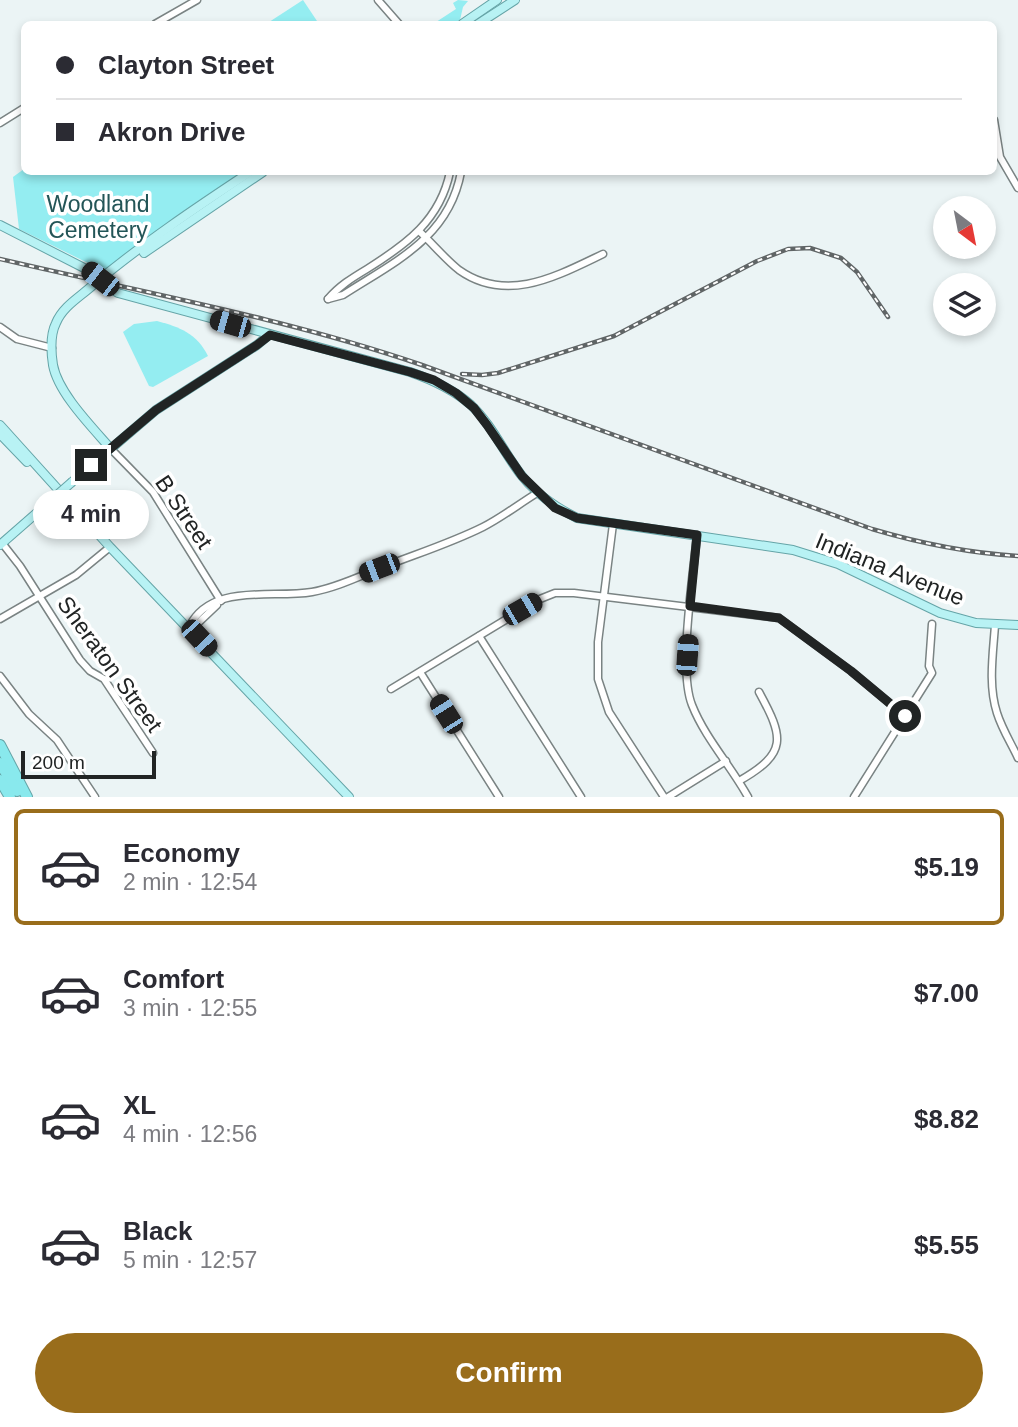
<!DOCTYPE html>
<meta charset="utf-8">
<style>
:root{--surface:#fff;--page:#f7f7f7;--text:#2b2b33;--muted:#7c7c81;--line:#e1e1e2;--accent:#996d1b}
body{margin:0;font-family:Helvetica,sans-serif;background:var(--page);color:var(--text);height:100vh;display:flex;flex-direction:column;font-size:26px;white-space:nowrap}
*{box-sizing:border-box;margin:0}
p{font-size:23px;color:var(--muted)}
.icon{flex:none;width:38px;height:38px;fill:none;stroke:currentColor;stroke-width:2;stroke-linecap:round;stroke-linejoin:round}
.map{position:relative;height:797px;overflow:hidden}
.sheet{display:flex;flex-direction:column;background:var(--surface);flex:1}
.sheet>*{flex:none}
.hud{position:absolute;left:21px;top:21px;width:976px;height:154px;border-radius:10px;box-shadow:0 4px 10px #0003;display:grid;align-content:center;height:154px;padding:0 35px;background:var(--surface)}
.needle{width:46px;rotate:148deg}
.fabs{position:absolute;left:933px;top:196px;display:grid;gap:14px}
.fabs a{display:grid;place-items:center;width:63px;height:63px;border-radius:50%;background:var(--surface);box-shadow:0 4px 10px #0003;font-size:35px}
.scale{position:absolute;left:21px;bottom:18px;width:135px;box-sizing:border-box;padding-left:7px;border:4px solid #212424;border-top:0;font-size:19px;line-height:24px;white-space:nowrap;color:#212424;-webkit-text-stroke:5px #fff;paint-order:stroke}
.end{position:absolute;width:32px;height:32px;margin:-16px;border:9px solid #212424;background:#fff;box-shadow:0 0 0 4px #fff}
.from{border-radius:50%}
.bubble{position:absolute;height:49px;border-radius:24px;background:var(--surface);box-shadow:0 4px 10px #0003;font-size:23px;font-weight:800;line-height:49px;text-align:center}
.car{position:absolute;width:21px;height:42px;margin:-21px -10px;border-radius:9px;box-shadow:0 0 5px 2px #0007;background:linear-gradient(#222 24%,#8ab4d8 0 40%,#222 0 76%,#8ab4d8 0 86%,#222 0)}
.hud b{display:flex;align-items:center;gap:24px;height:66px;font-size:26px}
.hud b+b{border-top:2px solid var(--line)}
.hud i{width:18px;height:18px;background:var(--text)}
ul{padding:12px 0 0;list-style:none}
li{display:flex;align-items:center;gap:21px;height:116px;margin:0 14px 10px;padding:0 21px;border:4px solid transparent;border-radius:10px}
li div{flex:1}
li b{display:block;font-size:26px}
li em{font-style:normal;font-weight:800}
li.on{border-color:var(--accent)}
li>.icon{width:63px;height:63px;stroke-width:1.5}
.action{display:flex;gap:14px;margin-top:auto;padding:14px 35px}
.action a{flex:1;height:80px;border-radius:42px;background:var(--accent);color:#fff;font-size:28px;font-weight:800;line-height:80px;text-align:center}
.map>svg:first-child{display:block}
</style>
<div class="map">
<svg width="1018" height="797" viewBox="0 0 1018 797">
<rect width="100%" height="100%" fill="#ebf4f5"/>
<g fill="#94edf1">
<path d="M303,0L319,24H266Z"/>
<path d="M458,0L468,1L463,7L460,20L454,24H433L456,9L453,3Z"/>
<path d="M24,169V172H244L194,204L104,271L19,229L13,177Z"/>
<path d="M157,321C180,327 197,334 208,356L153,387L149,386L123,332L134,324Z"/>
</g>
<g fill="none" stroke-linecap="round" stroke-linejoin="round">
<defs>
<g id="minor">
<path d="M378,0L399,24"/>
<path d="M155,24L197,0"/>
<path d="M994,120L1000,157L1018,188"/>
<path d="M0,123L24,108"/>
<path d="M420,232C433,244 445,259 459,270C507,304 557,276 603,254"/>
<path d="M328,299L343,295C394,262 449,238 461,172"/>
<path d="M328,299C339,286 352,278 367,269C407,244 440,220 450,172"/>
<path d="M0,327L17,339L52,348"/>
<path d="M111,449L153,492L221,601"/>
<path d="M613,524L598,642V679L609,712L664,797"/>
<path d="M697,535C693,577 678,670 692,705C705,738 731,766 748,797"/>
<path d="M2,543L20,566L80,660L90,671L104,679L153,753"/>
<path d="M0,619L76,575L110,547"/>
<path d="M995,625C993,654 988,685 997,713C1002,729 1011,743 1018,758"/>
<path d="M191,626L198,623L217,605"/>
<path d="M189,627C211,582 272,599 312,592C336,588 360,576 383,567C416,554 451,543 483,527C501,518 519,504 537,493"/>
<path d="M479,636L581,797"/>
<path d="M420,672L499,797"/>
<path d="M0,676L29,714L57,740L95,797"/>
<path d="M391,689L540,599L555,593H574L779,618L851,671L905,716"/>
<path d="M739,781C788,753 784,738 759,692"/>
<path d="M668,797L726,761"/>
<path d="M854,797L932,673L929,666L932,624"/>
</g>
<g id="major">
<path d="M462,24L497,0"/>
<path d="M478,24L515,0"/>
<path d="M0,225L88,270L108,287L118,293L410,372C433,380 453,389 471,405C492,425 504,453 522,476C537,495 555,507 577,518L793,550L838,564L940,613L976,623L1018,625"/>
<path d="M144,253L263,172"/>
<path d="M0,425L110,547L349,797"/>
<path d="M0,434L27,462"/>
<path d="M111,449C92,427 58,393 53,365C51,352 50,335 56,323C63,306 80,297 93,285C142,244 197,207 250,172"/>
<path d="M72,482L156,410L257,345L269,335"/>
<path d="M0,545L48,503"/>
</g>
<g id="highway">
<path d="M0,745L27,797"/>
<path d="M0,763L17,791"/>
<path d="M0,780L10,797"/>
</g>
</defs>
<use href="#minor" stroke="#7a8383" stroke-width="9"/>
<use href="#major" stroke="#65a4a7" stroke-width="10"/>
<use href="#highway" stroke="#65a4a7" stroke-width="12"/>
<use href="#minor" stroke="#fff" stroke-width="6"/>
<use href="#major" stroke="#b8f2f4" stroke-width="8"/>
<use href="#highway" stroke="#89e9ed" stroke-width="10"/>
<defs>
<g id="rail">
<path d="M0,259C141,292 285,318 422,365L872,529C919,543 968,553 1018,556"/>
<path d="M462,374L482,375L498,373L614,336L757,261L788,249L810,248L841,258L857,272L888,317"/>
</g>
</defs>
<use href="#rail" stroke="#606566" stroke-width="4.5"/>
<use href="#rail" stroke="#fff" stroke-width="2" stroke-dasharray="5" stroke-linecap="butt"/>
<defs>
<path id="major-bridge" d="M48,503L72,482"/>
</defs>
<use href="#major-bridge" stroke="#65a4a7" stroke-width="10" stroke-linecap="butt"/>
<use href="#major-bridge" stroke="#b8f2f4" stroke-width="8"/>
</g>
<g fill="none" stroke-linecap="round" stroke-linejoin="round">
<path stroke="#212424" stroke-width="9" d="M91,465L156,410L257,345L270,335L410,372L434,380L456,393L474,408L487,425L522,476L555,508L577,518L697,535L690,606L779,618L851,671L905,716"/>
</g>
<g text-anchor="middle" dominant-baseline="central" stroke-width="7" stroke-linejoin="round" paint-order="stroke">
<g font-size="23" fill="#235557" stroke="#fff">
<text x="98" y="204">Woodland<tspan x="98" dy="26">Cemetery</tspan></text>
</g>
<g font-size="23" fill="#212424" stroke="#fff">
<text transform="translate(184 512) rotate(56)">B Street</text>
<text transform="translate(890 569) rotate(22)">Indiana Avenue</text>
<text transform="translate(110 664) rotate(54)">Sheraton Street</text>
</g>
</g>
</svg>
<div class="fabs">
<a><svg class="needle" viewBox="-14 -14 28 28"><path d="M0-13l5 13h-10z" fill="#e53935"/><path d="M0 13l5-13h-10z" fill="#7c7c81"/></svg></a>
<a><svg class="icon" aria-label="layers" viewBox="0 0 24 24"><path d="M12 4l9 5-9 5-9-5zM3 14l9 5 9-5"/></svg></a>
</div>
<div class="scale">200 m</div>
<i class="end from" style="left:905px;top:716px"></i>
<i class="end" style="left:91px;top:465px"></i>
<div class="bubble" style="left:33px;top:490px;width:116px">4 min</div>
<i class="car" style="left:100px;top:279px;rotate:308deg"></i>
<i class="car" style="left:230px;top:324px;rotate:286deg"></i>
<i class="car" style="left:379px;top:568px;rotate:249deg"></i>
<i class="car" style="left:522px;top:609px;rotate:60deg"></i>
<i class="car" style="left:199px;top:638px;rotate:137deg"></i>
<i class="car" style="left:687px;top:655px;rotate:4deg"></i>
<i class="car" style="left:446px;top:714px;rotate:328deg"></i>
<div class="hud">
<b><i class="from"></i>Clayton Street</b>
<b><i></i>Akron Drive</b>
</div>
</div>
<section class="sheet">
<ul>
<li class="on"><svg class="icon" aria-label="car" viewBox="0 0 24 24"><path d="M5 17H2v-5l4-1 3-4h7l3 4 3 1v5h-3M9 17h6M6 11h13"/><circle cx="7" cy="17" r="2"/><circle cx="17" cy="17" r="2"/></svg><div><b>Economy</b><p>2 min · 12:54</p></div><em>$5.19</em></li>
<li><svg class="icon" aria-label="car" viewBox="0 0 24 24"><path d="M5 17H2v-5l4-1 3-4h7l3 4 3 1v5h-3M9 17h6M6 11h13"/><circle cx="7" cy="17" r="2"/><circle cx="17" cy="17" r="2"/></svg><div><b>Comfort</b><p>3 min · 12:55</p></div><em>$7.00</em></li>
<li><svg class="icon" aria-label="car" viewBox="0 0 24 24"><path d="M5 17H2v-5l4-1 3-4h7l3 4 3 1v5h-3M9 17h6M6 11h13"/><circle cx="7" cy="17" r="2"/><circle cx="17" cy="17" r="2"/></svg><div><b>XL</b><p>4 min · 12:56</p></div><em>$8.82</em></li>
<li><svg class="icon" aria-label="car" viewBox="0 0 24 24"><path d="M5 17H2v-5l4-1 3-4h7l3 4 3 1v5h-3M9 17h6M6 11h13"/><circle cx="7" cy="17" r="2"/><circle cx="17" cy="17" r="2"/></svg><div><b>Black</b><p>5 min · 12:57</p></div><em>$5.55</em></li>
</ul>
<div class="action"><a>Confirm</a></div>
</section>
